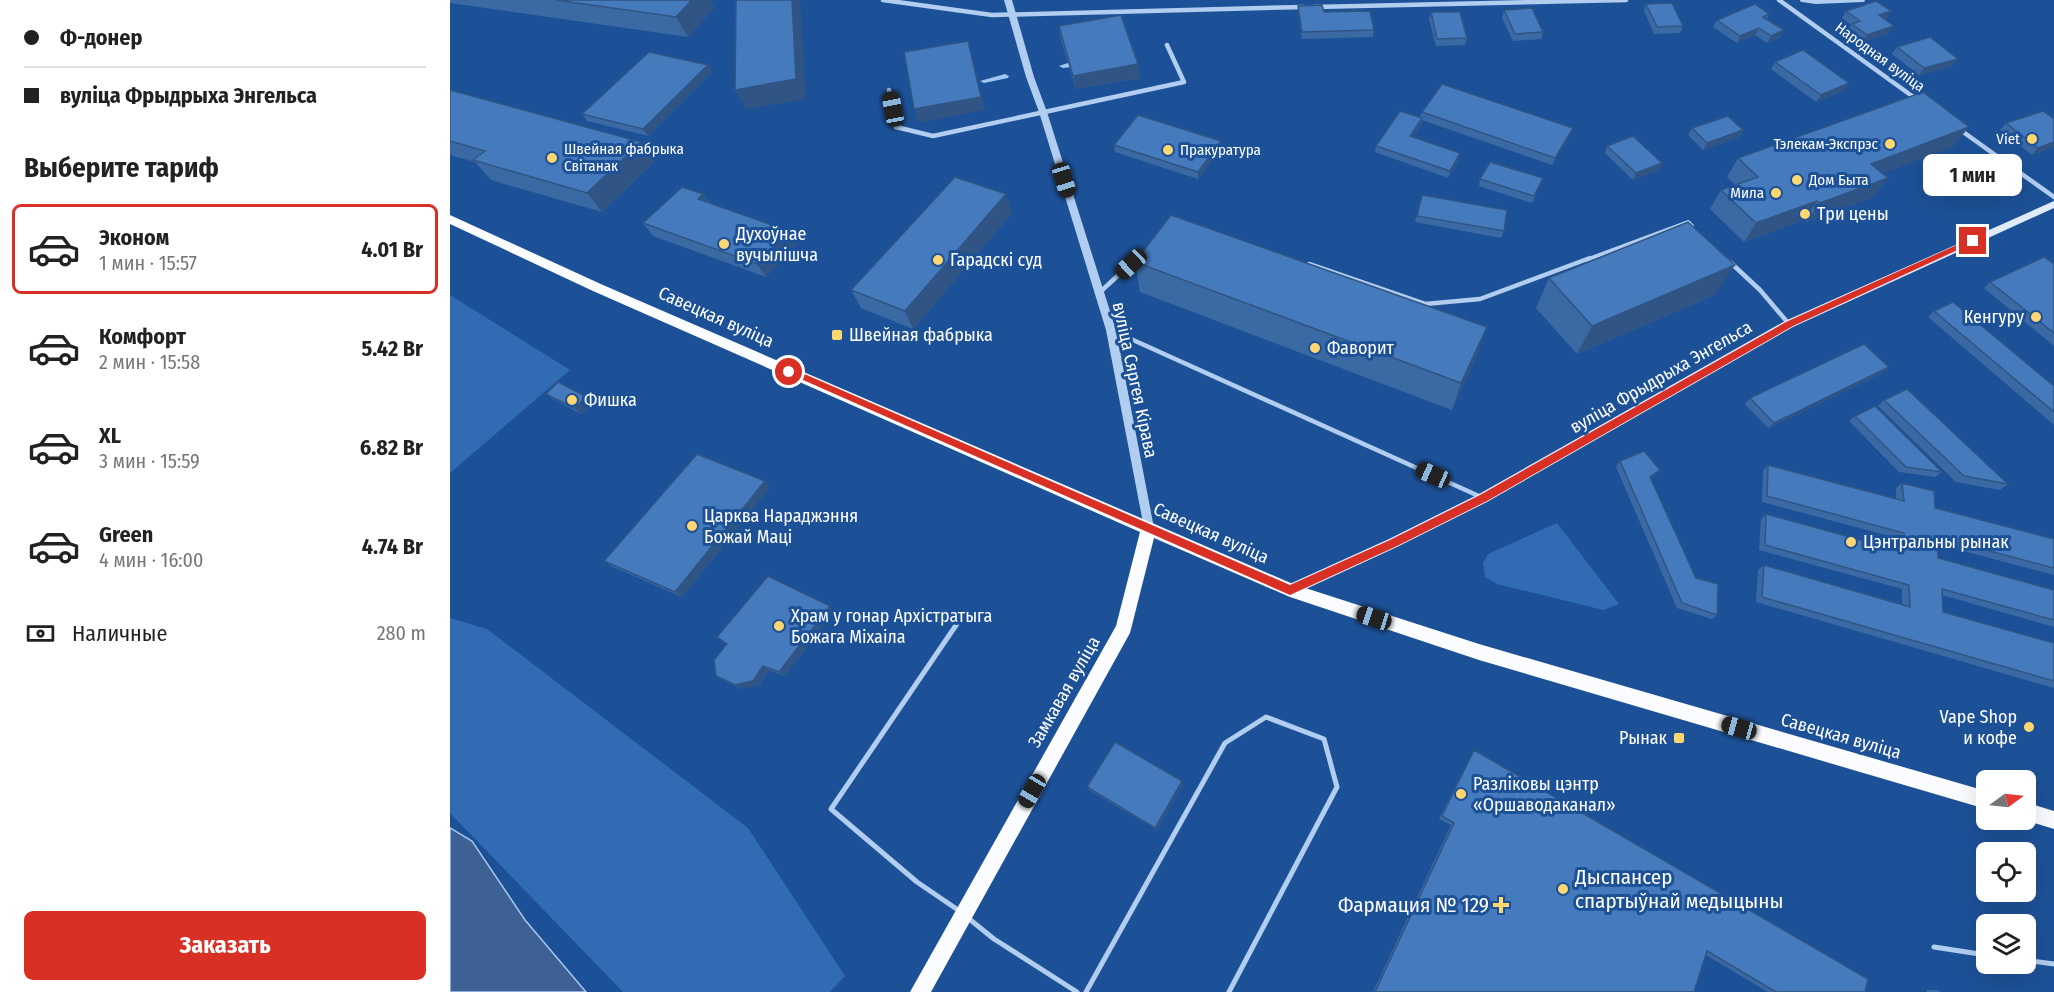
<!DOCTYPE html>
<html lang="ru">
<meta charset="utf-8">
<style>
:root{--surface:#fff;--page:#f2f2f2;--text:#222;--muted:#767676;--line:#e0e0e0;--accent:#d93025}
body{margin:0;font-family:"Fira Sans Condensed",sans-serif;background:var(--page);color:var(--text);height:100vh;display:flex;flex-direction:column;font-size:22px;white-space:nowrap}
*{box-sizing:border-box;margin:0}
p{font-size:20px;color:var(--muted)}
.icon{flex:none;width:33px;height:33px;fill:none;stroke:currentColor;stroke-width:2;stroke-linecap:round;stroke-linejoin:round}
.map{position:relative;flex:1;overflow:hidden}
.side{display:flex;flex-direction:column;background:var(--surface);width:450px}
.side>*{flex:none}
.banner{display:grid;align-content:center;height:132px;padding:0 24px;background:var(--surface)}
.needle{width:39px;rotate:75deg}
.controls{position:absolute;left:1526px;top:770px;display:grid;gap:12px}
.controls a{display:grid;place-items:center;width:60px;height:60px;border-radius:9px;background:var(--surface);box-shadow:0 6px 24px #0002;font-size:30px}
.end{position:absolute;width:27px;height:27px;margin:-14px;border:8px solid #d93025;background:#fff;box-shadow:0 0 0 3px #fff}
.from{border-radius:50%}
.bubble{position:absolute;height:42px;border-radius:9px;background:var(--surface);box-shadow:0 6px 24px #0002;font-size:20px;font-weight:700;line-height:42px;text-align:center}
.car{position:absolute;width:18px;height:36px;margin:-18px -9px;border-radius:8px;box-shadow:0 0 4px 2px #0007;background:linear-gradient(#222 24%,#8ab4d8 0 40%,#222 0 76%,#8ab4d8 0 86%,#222 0)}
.banner b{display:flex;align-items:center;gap:21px;height:57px;font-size:22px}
.banner b+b{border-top:2px solid var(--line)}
.banner i{width:15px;height:15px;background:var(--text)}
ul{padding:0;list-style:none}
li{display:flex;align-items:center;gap:18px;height:90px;margin:0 12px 9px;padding:0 12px;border:3px solid transparent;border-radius:9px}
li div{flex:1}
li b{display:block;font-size:22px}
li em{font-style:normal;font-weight:700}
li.selected{border-color:var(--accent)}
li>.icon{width:54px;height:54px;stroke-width:1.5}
h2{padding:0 24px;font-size:27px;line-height:72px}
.pay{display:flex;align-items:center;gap:15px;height:66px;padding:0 24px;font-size:22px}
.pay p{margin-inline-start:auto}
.cta{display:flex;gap:12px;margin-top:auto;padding:12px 24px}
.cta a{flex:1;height:69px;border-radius:9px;background:var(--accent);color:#fff;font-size:24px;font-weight:700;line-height:69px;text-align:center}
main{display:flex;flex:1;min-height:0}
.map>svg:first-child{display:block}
</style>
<main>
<section class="side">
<div class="banner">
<b><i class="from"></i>Ф-донер</b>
<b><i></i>вуліца Фрыдрыха Энгельса</b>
</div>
<h2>Выберите тариф</h2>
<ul>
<li class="selected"><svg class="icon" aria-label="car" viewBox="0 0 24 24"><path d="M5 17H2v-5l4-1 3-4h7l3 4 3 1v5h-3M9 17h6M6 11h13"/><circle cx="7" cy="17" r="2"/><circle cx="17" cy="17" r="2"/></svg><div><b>Эконом</b><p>1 мин · 15:57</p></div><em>4.01 Br</em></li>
<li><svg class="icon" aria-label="car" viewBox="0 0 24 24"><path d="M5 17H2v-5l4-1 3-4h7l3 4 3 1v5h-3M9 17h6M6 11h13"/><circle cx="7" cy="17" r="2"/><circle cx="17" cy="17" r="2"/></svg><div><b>Комфорт</b><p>2 мин · 15:58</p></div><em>5.42 Br</em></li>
<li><svg class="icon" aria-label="car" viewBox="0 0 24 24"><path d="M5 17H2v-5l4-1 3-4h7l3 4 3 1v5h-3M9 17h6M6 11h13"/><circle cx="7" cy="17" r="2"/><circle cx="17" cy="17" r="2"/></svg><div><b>XL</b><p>3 мин · 15:59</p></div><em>6.82 Br</em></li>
<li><svg class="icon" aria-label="car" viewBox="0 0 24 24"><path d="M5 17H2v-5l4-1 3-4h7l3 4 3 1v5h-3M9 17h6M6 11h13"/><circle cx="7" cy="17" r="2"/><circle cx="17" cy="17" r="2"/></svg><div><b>Green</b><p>4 мин · 16:00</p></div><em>4.74 Br</em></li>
</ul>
<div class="pay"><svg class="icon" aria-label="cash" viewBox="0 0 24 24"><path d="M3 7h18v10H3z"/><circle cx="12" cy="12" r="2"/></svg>Наличные<p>280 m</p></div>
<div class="cta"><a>Заказать</a></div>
</section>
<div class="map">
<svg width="1604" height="992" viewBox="0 0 1604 992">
<rect width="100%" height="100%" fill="#1d5197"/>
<g fill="#316bb4">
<path d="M0,295L120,370L0,473Z"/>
<path d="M1107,523L1169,604L1153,610L1047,584L1035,577L1033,563L1038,554Z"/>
<path d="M0,618L37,629L298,828L395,976L380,992H173L0,813Z"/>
</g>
<path fill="#3d6194" stroke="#a4c7f1" stroke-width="1.5" d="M0,828L22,841L75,920L136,992H0Z"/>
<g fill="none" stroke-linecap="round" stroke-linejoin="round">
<g fill="#a4c7f1" fill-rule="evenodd">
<path d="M618,63H621V67L613,68L609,66Z"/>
<path d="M555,74L559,76L558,78L534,83L530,81Z"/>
</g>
<g stroke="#b1cdef" stroke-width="4">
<path d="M1352,0L1366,2L1413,0"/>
<path d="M685,260L694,252"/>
<path d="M1136,260L1238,222L1242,226"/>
</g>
<g stroke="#b1cdef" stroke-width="4.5">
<path d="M1281,263L1310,290L1339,324"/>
<path d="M859,264L975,304L1030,299L1140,258"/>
<path d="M649,293L687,258"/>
<path d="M661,330L1031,497"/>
</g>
<g stroke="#b1cdef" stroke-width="5">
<path d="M511,912L467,882L381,809L515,612"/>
<path d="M518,918L544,939L627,992"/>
<path d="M1484,947L1536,955"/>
<path d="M1575,960L1604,964"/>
<path d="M636,992L775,743L816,717L874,739L887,787L779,992"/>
</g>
<g stroke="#b1cdef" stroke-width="4.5">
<path d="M433,0L542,15L854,7"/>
<path d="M1329,0L1469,101"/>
<path d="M864,7L1176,0"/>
<path d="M439,90L446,127L483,136L734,82L717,45"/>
<path d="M1509,129L1604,197"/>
</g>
<path fill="#b1cdef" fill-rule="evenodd" d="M554,0H562L584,77L597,112L666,330L704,528L703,531L699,533L695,531L694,528L656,330L589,112L576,77Z"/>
<path fill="#dfebfb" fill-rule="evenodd" d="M1604,201V208L1343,327L1037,502L947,547L845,594L840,596L835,594L834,590L835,586L939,539L1029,494L1335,321Z"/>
<g fill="#fafcff" fill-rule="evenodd">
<path d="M0,215L153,285L843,584L1029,644L1536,791V809L1029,660L840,597L704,538L680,633L481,992H460L666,626L690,532L143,291L0,224Z"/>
<path d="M1575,802L1604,811V829L1572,819H1575Z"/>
</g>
</g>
<g fill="#3b69a3">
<path d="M0,0H260L264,8L238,37L0,3Z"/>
<path d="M1196,4L1233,26L1230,33L1204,34L1194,11Z"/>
<path d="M848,6L874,12L924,30L923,37L852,39L848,13Z"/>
<path d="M1054,10L1093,32L1091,39L1063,41L1052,18Z"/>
<path d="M1396,11L1437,18L1434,19L1439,33L1413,42L1398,31L1401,25L1392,18Z"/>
<path d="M981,12L1017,38L1015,45L986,46L979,19Z"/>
<path d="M1319,14L1317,19L1334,30L1330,37L1317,43L1305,35L1287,43L1263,27L1267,20Z"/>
<path d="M609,26L690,78L626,89L611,40Z"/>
<path d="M1447,47L1502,66L1469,75L1442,54Z"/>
<path d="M1325,62L1395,90L1366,102L1321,69Z"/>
<path d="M258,65L262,72L198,136L137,121L132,114Z"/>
<path d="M0,90L205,161L152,212L41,180L25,162L0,155Z"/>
<path d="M972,112L1123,128L1120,135L1102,165L972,120L971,125L963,137L1009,160L998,178L925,152L926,146L970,118Z"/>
<path d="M1556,123L1604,147L1582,155L1550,130Z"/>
<path d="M1242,128L1293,130L1289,137L1253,150L1238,135Z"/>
<path d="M771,141V148L748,179L665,152L664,145Z"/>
<path d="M1157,146L1212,163L1209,170L1183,180L1155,153Z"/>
<path d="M1503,147L1433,173L1423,197L1357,222L1354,220L1294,242L1260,209L1271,190L1285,185L1277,177L1288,158Z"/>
<path d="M1030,179L1090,185L1082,203L1029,186Z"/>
<path d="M253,194L260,203L347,244L316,277L203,236L193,223Z"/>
<path d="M972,195L1054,231L1051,238L965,222Z"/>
<path d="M562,213L463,329L411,308L401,290Z"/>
<path d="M685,262L1027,355L1002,410L690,292Z"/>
<path d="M1604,264V346L1534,288L1540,282Z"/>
<path d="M1099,278L1265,295L1127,354L1086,308Z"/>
<path d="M1484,311L1604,386V425L1478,317Z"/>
<path d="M1439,367L1433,373L1318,428L1295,404L1300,398Z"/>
<path d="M96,394L143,403L131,414L103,399Z"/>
<path d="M1434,400L1558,484L1550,490L1506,482L1428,406Z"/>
<path d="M1405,416L1492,472L1485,477L1449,472L1399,421Z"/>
<path d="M1170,461L1206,475L1200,479L1246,578L1267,615L1262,619L1227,608L1166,467Z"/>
<path d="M1318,465L1446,499V488L1452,483L1485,508L1604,539V575L1487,544L1488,558L1604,590V627L1492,595L1493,612L1604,643V688L1306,602L1308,570L1314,565L1452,604V589L1309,550L1311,519L1316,514L1447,550V538L1312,502L1313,471Z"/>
<path d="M320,487L232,597L161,566L154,561Z"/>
<path d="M384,610L335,676L319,670L309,685L291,689L266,676Z"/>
<path d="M1024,750L1415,992H1318L1256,955L1244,992H923L1001,825L989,819L1022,753Z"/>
<path d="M733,784L707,830L639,790L637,787Z"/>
<path d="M1477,990H1487L1491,992H1477Z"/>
</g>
<g fill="#305584">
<path d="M242,0H260L264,8L238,37L226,17Z"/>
<path d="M342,0H350L356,99L297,109L285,90Z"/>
<path d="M1441,11L1437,18L1425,23L1429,15Z"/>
<path d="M1444,26L1439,33L1413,42L1417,35Z"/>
<path d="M1309,28L1305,35L1287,43L1290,36Z"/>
<path d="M1334,30L1330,37L1317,43L1321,36Z"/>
<path d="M518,41L535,110L469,123L464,109Z"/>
<path d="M1508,59L1502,66L1469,75L1474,68Z"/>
<path d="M688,64L690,78L626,89L623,76Z"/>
<path d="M258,65L262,72L198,136L193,129Z"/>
<path d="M1399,83L1395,90L1366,102L1371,95Z"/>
<path d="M972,118L971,125L959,143L960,136Z"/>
<path d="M1519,127L1503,147L1407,183L1421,164Z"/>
<path d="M1123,128L1120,135L1102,165L1105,158Z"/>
<path d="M1293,130L1289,137L1253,150L1257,143Z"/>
<path d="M771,141V148L748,179V172Z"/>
<path d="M191,142L205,161L152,212L137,193Z"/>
<path d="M1604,142V147L1582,155L1588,148Z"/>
<path d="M1010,153L1009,160L998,178L1000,171Z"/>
<path d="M1212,163L1209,170L1183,180L1186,173Z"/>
<path d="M1438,178L1423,197L1357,222L1370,203Z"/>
<path d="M253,194L262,207L248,199Z"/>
<path d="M556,194L562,213L463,329L455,311Z"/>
<path d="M1367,201L1354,220L1294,242L1306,223Z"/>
<path d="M339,231L347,244L316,277L307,264Z"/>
<path d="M1285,265L1265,295L1127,354L1142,326Z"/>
<path d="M1037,327L1027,355L1002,410L1011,383Z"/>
<path d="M1439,367L1433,373L1318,428L1324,423Z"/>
<path d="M137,397L143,403L131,414L124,408Z"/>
<path d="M1210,470L1206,475L1195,483L1200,477Z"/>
<path d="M315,481L320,487L232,597L225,592Z"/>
<path d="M380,606L384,610L335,676L329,672Z"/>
<path d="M313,666L319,670L309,685L291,689L285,685Z"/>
<path d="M732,781L733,784L707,830L705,828Z"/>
</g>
<g fill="#457abd" stroke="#305584" stroke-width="1.5">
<path d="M106,0H242L226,17Z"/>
<path d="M286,0H342L346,79L285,90Z"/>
<path d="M1426,1L1441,11L1429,15L1444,26L1417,35L1402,24L1410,21L1396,11Z"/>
<path d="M1222,3L1233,26L1207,27L1196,4Z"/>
<path d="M1305,4L1319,14L1313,17L1334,30L1321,36L1309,28L1290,36L1267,20Z"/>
<path d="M872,5L874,12L920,11L924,30L852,32L848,6Z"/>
<path d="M1082,8L1093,32L1065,34L1054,10Z"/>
<path d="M981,12H1010L1017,38L987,39Z"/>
<path d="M671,15L688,64L623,76L609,26Z"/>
<path d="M1480,37L1508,59L1474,68L1447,47Z"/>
<path d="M518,41L531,97L464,109L454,52Z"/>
<path d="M1353,50L1399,83L1371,95L1325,62Z"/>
<path d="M199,52L258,65L193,129L132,114Z"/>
<path d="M992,84L1123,128L1105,158L972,112Z"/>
<path d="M0,90L191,142L137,193L23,160L35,151L0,141Z"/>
<path d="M1473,92L1519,127L1421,164L1438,178L1370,203L1367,201L1306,223L1271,190L1308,177L1288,158Z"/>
<path d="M950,111L972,118L960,136L1010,153L1000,171L926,146Z"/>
<path d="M1593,111L1604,119V142L1588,148L1556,123Z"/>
<path d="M688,115L771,141L748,172L664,145Z"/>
<path d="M1278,116L1293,130L1257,143L1242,128Z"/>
<path d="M1183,136L1212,163L1186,173L1157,146Z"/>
<path d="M1040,162L1093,178L1084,196L1030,179Z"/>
<path d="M505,177L556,194L455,311L401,290Z"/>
<path d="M232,187L253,194L248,199L339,231L307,264L193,223Z"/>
<path d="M972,195L1057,210L1054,231L967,216Z"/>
<path d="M721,215L1037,327L1011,383L685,262Z"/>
<path d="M1238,222L1285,265L1142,326L1099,278Z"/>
<path d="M1594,257L1604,264V333L1540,282Z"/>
<path d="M1503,302L1604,386V412L1484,311Z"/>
<path d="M1414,344L1439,367L1324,423L1300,398Z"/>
<path d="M108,382L137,397L124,408L96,394Z"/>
<path d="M1457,389L1558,484L1514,476L1434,400Z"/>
<path d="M1425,406L1492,472L1456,467L1405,416Z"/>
<path d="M1194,451L1210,470L1200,477L1246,578L1268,584L1267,615L1232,603L1170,461Z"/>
<path d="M247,454L315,481L225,592L154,561Z"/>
<path d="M1318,465L1454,501L1452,483L1484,491L1485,508L1604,539V568L1487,537L1488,558L1604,590V620L1492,589L1493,612L1604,643V681L1312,597L1314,565L1460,607L1459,585L1315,545L1316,514L1454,552V533L1317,496Z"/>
<path d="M318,576L380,606L329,672L313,666L303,681L285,685L266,676L264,660L277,644L267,637Z"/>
<path d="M665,742L732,781L705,828L637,787Z"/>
<path d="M1024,750L1418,979L1415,992H1326L1257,951L1244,992H925L1004,823L992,816Z"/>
</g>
<path fill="#d93025" d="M1520,239L1527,241L1343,326L1037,501L947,546L840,595L335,372L336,369H343L840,585L940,540L1030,495L1336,322Z"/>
<g fill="#ffd770" stroke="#1d5197" stroke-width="2">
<circle cx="1582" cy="139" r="6"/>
<circle cx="1440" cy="144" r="6"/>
<circle cx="718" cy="150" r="6"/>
<circle cx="102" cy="158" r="6"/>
<circle cx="1347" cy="180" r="6"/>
<circle cx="1326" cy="193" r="6"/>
<circle cx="1355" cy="214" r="6"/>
<circle cx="274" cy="244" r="6"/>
<circle cx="488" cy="260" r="6"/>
<circle cx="1586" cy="317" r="6"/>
<rect x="381" y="329" width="12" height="12" rx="3"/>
<circle cx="865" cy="348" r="6"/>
<circle cx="122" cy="400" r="6"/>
<circle cx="242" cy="526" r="6"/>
<circle cx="1401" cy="542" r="6"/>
<circle cx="329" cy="626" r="6"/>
<circle cx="1579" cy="727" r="6"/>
<rect x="1223" y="732" width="12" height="12" rx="3"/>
<circle cx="1011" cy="794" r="6"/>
<circle cx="1113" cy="889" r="6"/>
<path d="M1048 896h6v6h6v6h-6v6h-6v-6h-6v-6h6z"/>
</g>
<g text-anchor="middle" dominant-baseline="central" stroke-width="6" stroke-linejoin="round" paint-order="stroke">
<g font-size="15" fill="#fff" stroke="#1d5197">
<text transform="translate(1430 57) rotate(36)">Народная вуліца</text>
</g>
<g font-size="15" fill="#fff" stroke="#1d5197" text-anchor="end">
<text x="1570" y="139">Viet</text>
<text x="1428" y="144">Тэлекам-Экспрэс</text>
<text x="114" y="149" text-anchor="start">Швейная фабрыка<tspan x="114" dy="17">Світанак</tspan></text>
<text x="730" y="150" text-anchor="start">Пракуратура</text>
<text x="1359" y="180" text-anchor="start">Дом Быта</text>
<text x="1314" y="193">Мила</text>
</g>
<g font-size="18" fill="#fff" stroke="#1d5197" text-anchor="start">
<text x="1367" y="214">Три цены</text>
<text x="286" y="234">Духоўнае<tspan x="286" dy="21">вучылішча</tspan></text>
<text x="500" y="260">Гарадскі суд</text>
<text x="1574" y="317" text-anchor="end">Кенгуру</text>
<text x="399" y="335">Швейная фабрыка</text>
<text x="877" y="348">Фаворит</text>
<text x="134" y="400">Фишка</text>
<text x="254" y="516">Царква Нараджэння<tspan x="254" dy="21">Божай Маці</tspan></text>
<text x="1413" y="542">Цэнтральны рынак</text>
<text x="341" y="616">Храм у гонар Архістратыга<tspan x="341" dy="21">Божага Міхаіла</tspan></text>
<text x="1567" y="717" text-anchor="end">Vape Shop<tspan x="1567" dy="21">и кофе</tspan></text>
<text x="1217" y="738" text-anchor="end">Рынак</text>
<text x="1023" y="784">Разліковы цэнтр<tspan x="1023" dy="21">«Оршаводаканал»</tspan></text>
</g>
<g font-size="18" fill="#fff" stroke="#1d5197">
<text transform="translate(266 317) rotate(24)">Савецкая вуліца</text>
<text transform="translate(1211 377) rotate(-30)">вуліца Фрыдрыха Энгельса</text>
<text transform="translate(685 380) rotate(78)">вуліца Сяргея Кірава</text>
<text transform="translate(761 533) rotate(24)">Савецкая вуліца</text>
<text transform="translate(614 692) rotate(-60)">Замкавая вуліца</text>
<text transform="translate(1391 736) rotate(16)">Савецкая вуліца</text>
</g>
<g font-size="21" fill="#fff" stroke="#1d5197" text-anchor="start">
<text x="1125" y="877">Дыспансер<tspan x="1125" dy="24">спартыўнай медыцыны</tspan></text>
<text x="1039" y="905" text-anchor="end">Фармация № 129</text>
</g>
</g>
</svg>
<div class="controls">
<a><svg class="needle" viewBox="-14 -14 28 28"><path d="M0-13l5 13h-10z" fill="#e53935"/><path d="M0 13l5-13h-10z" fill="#767676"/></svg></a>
<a><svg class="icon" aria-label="locate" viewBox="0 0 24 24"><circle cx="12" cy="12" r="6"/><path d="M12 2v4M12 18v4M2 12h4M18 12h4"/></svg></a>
<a><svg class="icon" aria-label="layers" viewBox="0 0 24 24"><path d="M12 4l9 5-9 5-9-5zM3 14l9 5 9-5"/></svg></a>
</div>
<i class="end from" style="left:339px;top:372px"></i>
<i class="end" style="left:1523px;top:241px"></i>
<div class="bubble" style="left:1473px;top:154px;width:99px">1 мин</div>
<i class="car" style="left:443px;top:109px;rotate:349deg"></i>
<i class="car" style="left:614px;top:180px;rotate:163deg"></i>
<i class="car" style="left:681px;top:264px;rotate:227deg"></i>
<i class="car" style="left:983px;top:475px;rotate:294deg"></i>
<i class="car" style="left:924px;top:618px;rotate:288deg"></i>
<i class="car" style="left:1289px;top:728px;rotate:286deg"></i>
<i class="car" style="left:582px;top:791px;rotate:210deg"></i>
</div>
</main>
